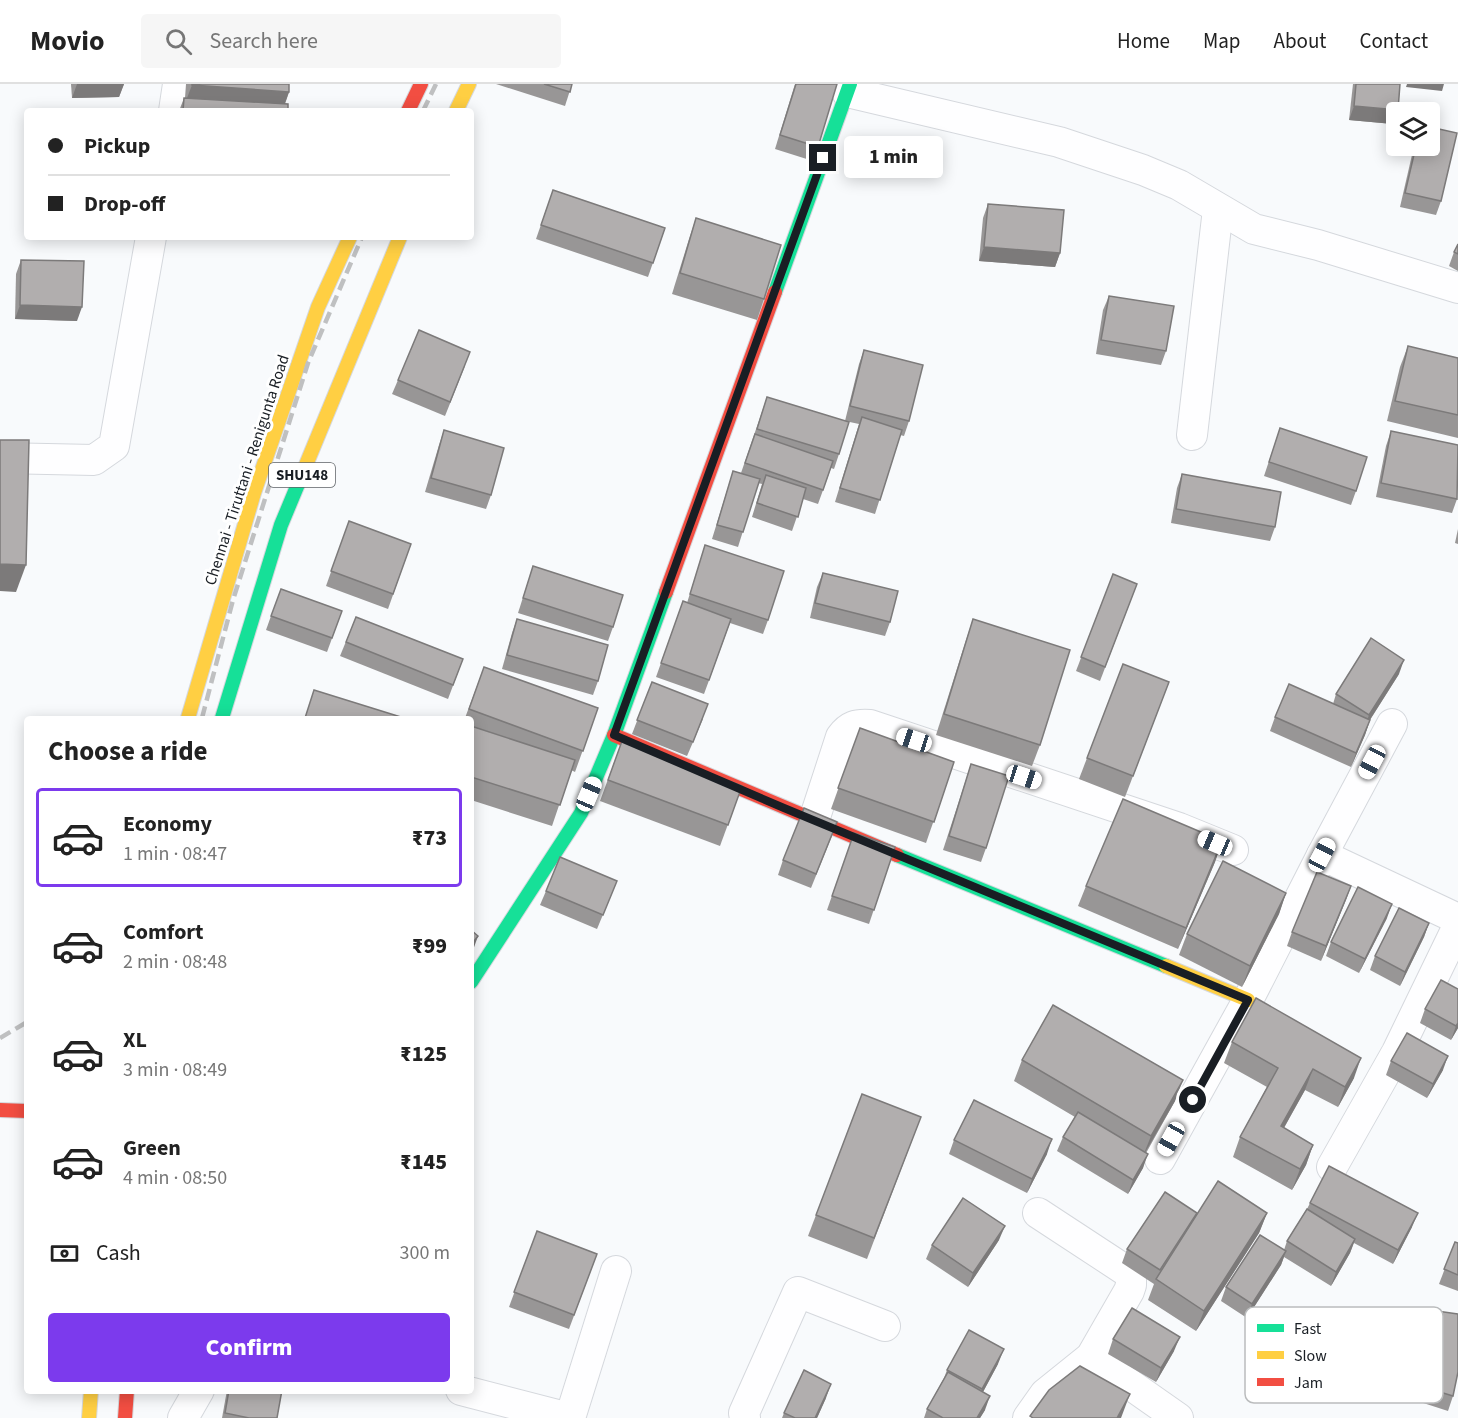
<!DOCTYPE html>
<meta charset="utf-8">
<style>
:root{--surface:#fff;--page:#f6f6f6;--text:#222;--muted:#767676;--line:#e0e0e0;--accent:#7c3aed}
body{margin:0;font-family:"Source Sans 3",sans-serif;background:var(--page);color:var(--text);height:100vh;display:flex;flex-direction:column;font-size:22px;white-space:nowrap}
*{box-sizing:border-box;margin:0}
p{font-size:20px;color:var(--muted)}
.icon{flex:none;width:33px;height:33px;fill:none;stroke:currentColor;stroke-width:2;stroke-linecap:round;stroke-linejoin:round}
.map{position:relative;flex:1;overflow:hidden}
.sheet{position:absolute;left:24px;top:632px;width:450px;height:678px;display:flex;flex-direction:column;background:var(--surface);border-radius:6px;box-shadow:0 3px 15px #0003}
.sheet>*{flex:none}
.guide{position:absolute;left:24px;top:24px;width:450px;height:132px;border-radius:6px;box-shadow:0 3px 15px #0003;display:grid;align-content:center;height:132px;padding:0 24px;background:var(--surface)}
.buttons{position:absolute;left:1386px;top:18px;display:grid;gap:12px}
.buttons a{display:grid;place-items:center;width:54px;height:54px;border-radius:6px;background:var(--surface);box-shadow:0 3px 15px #0003;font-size:30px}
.end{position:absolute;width:27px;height:27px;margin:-14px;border:8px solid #191e24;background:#fff;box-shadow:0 0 0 3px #fff}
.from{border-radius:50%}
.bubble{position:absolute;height:42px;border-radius:6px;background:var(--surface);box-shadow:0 3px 15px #0003;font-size:20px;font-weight:800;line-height:42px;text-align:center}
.car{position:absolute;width:18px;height:36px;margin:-18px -9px;border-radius:8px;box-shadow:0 0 4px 2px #0007;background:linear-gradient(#fff 24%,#345 0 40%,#fff 0 76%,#345 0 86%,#fff 0)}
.guide b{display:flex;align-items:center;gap:21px;height:57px;font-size:22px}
.guide b+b{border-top:2px solid var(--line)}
.guide i{width:15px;height:15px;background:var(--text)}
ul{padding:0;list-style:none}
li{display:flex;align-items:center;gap:18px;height:99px;margin:0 12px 9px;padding:0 12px;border:3px solid transparent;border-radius:6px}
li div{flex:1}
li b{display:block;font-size:22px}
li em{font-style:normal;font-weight:800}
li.current{border-color:var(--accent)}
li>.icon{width:54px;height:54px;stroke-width:1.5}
h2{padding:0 24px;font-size:27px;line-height:72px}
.pay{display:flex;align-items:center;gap:15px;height:66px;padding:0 24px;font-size:22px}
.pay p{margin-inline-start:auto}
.action{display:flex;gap:12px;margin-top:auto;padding:12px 24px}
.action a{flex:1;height:69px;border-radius:6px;background:var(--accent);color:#fff;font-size:24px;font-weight:800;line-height:69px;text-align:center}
header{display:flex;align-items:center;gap:36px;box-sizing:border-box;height:84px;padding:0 30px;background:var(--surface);border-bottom:2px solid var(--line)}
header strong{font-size:28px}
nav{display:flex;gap:33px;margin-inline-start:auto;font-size:21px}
.search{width:420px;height:54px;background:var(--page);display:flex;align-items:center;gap:15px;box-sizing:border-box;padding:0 21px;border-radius:6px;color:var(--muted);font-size:22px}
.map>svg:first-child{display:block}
</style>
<header>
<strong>Movio</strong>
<div class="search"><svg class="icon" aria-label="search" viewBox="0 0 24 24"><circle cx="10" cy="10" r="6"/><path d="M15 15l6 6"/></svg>Search here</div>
<nav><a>Home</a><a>Map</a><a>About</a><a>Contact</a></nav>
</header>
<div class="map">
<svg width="1458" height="1334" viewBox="0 0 1458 1334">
<rect width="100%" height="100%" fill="#f8fafc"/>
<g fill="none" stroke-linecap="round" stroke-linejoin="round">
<defs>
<g id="street">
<path d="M847,8L1059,58L1143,86L1179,101L1254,145L1318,161L1458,204"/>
<path d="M174,27L178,0"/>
<path d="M1192,351L1218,125"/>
<path d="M0,374L94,376L114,362L151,153"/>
<path d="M814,736L841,653C849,642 856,640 870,641L1179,744L1233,766"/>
<path d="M1322,771L1458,835"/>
<path d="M1160,1075L1248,916L1322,771L1392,640"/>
<path d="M1332,1083L1397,968L1458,842"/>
<path d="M1091,1273L1178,1334"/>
<path d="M461,1306L569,1334"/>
<path d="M183,1334L199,1306"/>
<path d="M570,1334L616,1187"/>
<path d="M745,1334L744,1329L798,1208L885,1242"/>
<path d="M1028,1334L1045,1310L1091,1273L1129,1207L1131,1201V1190L1038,1129"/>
</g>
<g id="fast">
<path d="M775,208L850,0"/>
<path d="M222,634L281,441L301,393"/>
<path d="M897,771L1166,882"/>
<path d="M471,898L581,729L614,651L666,508"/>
</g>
<g id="slow">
<path d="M456,27L469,0"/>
<path d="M301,393L400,153"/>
<path d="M188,634L254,409L318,223L350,153"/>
<path d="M1166,882L1248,916"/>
<path d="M89,1334L91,1306"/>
</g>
<g id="jam">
<path d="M408,27L421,0"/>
<path d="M666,508L775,208"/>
<path d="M614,651L897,771"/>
<path d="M0,1026L27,1027"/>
<path d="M125,1334L127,1306"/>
</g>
</defs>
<use href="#street" stroke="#d5d8dd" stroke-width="32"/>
<use href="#fast" stroke="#d5d8dd" stroke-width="16"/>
<use href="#slow" stroke="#d5d8dd" stroke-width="16"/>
<use href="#jam" stroke="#d5d8dd" stroke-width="16"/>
<use href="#street" stroke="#fefeff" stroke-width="30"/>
<use href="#fast" stroke="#16e098" stroke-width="14"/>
<use href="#slow" stroke="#ffcf43" stroke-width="14"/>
<use href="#jam" stroke="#f24e42" stroke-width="14"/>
<g stroke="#bfc0c1" stroke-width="4.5" stroke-dasharray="12 6" stroke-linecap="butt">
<path d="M423,27L436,0"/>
<path d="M202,634L233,516L308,279L362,153"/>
<path d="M0,954L27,938"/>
</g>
</g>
<g fill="#989696">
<path d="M71,0H124L119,13L72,14Z"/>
<path d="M186,0H289V8L285,20L288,27H179L184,14H185Z"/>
<path d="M496,0H572L565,22Z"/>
<path d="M795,0H837L813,77L775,65Z"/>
<path d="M1353,0H1400L1396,30L1393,40L1349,36Z"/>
<path d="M1414,62H1430L1441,117L1436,131L1400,123Z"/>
<path d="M553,106L665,144L648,193L536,155Z"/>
<path d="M988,120L1060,169L1055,183L979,177L983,134Z"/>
<path d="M696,134L764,215L757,236L672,210L689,155Z"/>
<path d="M1458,160V187L1449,182L1454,168Z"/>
<path d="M21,176L77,237L15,235L16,190Z"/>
<path d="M1109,212L1166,267L1161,281L1096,270L1103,226Z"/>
<path d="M1408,262L1458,274V354L1387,337L1400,283Z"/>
<path d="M864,266L909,337L904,352L900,351L875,430L835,418L859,340L845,337L859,280Z"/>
<path d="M465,282L445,332L392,310L398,296Z"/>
<path d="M767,313L839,370L834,385L831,384L818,420L803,415L792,447L752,433L762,400L758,399L738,463L712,455L733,387L741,389Z"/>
<path d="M1280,344L1356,407L1351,421L1264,392Z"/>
<path d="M444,346L491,411L486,425L425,408L439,361Z"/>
<path d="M1391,347L1457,415L1452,429L1376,413L1386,362Z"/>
<path d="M1182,390L1275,443L1270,457L1171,439L1177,404Z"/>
<path d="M349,437L411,460L388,525L326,502Z"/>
<path d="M1458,445V460L1455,459Z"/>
<path d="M705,461L768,536L763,550L730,539L704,610L656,593L683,517L687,519Z"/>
<path d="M533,482L613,543L608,557L518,529Z"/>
<path d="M823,489L890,538L885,552L810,534L817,503Z"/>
<path d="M1113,490L1137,500L1100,597L1076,587Z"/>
<path d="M342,527L327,568L266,546L271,532Z"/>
<path d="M356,533L463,575L448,615L340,572Z"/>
<path d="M517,535L598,597L593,611L502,585L512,549Z"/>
<path d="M973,535L1040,661L1032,682L936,651L966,556Z"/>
<path d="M484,583L598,624L575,688L571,686L552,742L471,716V634H465Z"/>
<path d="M1399,590L1370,636L1365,651L1351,683L1270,647L1275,633L1333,620L1336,610Z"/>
<path d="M652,598L703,635L687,672L632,650Z"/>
<path d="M1169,598L1125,713L1079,695L1087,674Z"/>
<path d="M860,644L954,678L926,759L831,725Z"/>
<path d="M622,657L742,702L720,762L600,717Z"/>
<path d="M971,680L986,764L981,778L943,766Z"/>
<path d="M854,749L895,763L869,840L827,826Z"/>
<path d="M832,752L811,804L778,791L783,776Z"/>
<path d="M1222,757L1215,778L1178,865L1078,822L1086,802Z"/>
<path d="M617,797L597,845L540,821L546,807Z"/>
<path d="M1351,802L1321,877L1287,862L1292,848Z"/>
<path d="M1286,809L1279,830L1242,903L1179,871L1187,850Z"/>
<path d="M1387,834L1359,889L1326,872L1331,858Z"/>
<path d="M1429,839L1424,853L1400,902L1370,886L1375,872Z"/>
<path d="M1458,905V944L1451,956L1420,939L1425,925Z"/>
<path d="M1232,958L1354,994L1338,1023L1305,1006L1284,1044L1313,1061L1306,1081L1292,1106L1233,1073L1240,1053L1267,1003L1224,979Z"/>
<path d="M1022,976L1175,1017L1146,1069L1143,1084L1128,1110L1057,1067L1063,1053L1075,1033L1014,997Z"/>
<path d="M1391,977L1443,986L1427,1014L1386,991Z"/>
<path d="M913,1054L867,1175L808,1152L816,1131Z"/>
<path d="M954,1056L1047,1070L1027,1109L949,1070Z"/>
<path d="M1310,1119L1412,1143L1393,1180L1354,1159L1350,1169L1331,1202L1284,1173L1281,1181L1247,1234L1221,1217L1226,1203L1284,1166L1287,1157L1307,1125Z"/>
<path d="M1197,1129H1267L1259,1149L1196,1247L1148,1216L1154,1200L1122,1179L1127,1165Z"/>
<path d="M537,1147L597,1170L569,1245L509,1223Z"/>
<path d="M999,1156L968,1203L926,1175L932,1161Z"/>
<path d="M1455,1158L1458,1159V1207L1439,1200Z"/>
<path d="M1430,1226L1453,1312L1448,1327L1414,1316L1425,1240Z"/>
<path d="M1113,1255L1174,1267L1156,1298L1108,1270Z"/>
<path d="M998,1280L983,1308L985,1326L980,1334H924L927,1325L944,1294L947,1286Z"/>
<path d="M227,1306H282L277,1334H222Z"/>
<path d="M826,1314L817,1334H782L784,1329Z"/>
</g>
<g fill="#7c7a7a">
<path d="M77,0H124L119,13L72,14Z"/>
<path d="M1407,0H1444L1442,7L1406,3Z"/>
<path d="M192,1L289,8L282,27L184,22Z"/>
<path d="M1354,22L1398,26L1393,40L1349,36Z"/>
<path d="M984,163L1060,169L1055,183L979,177Z"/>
<path d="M20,221L82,223L77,237L15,235Z"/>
<path d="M0,480L26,481L16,508L0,507Z"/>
<path d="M1404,576L1399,590L1364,645L1369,631Z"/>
<path d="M1370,636L1365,651L1351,683L1356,669Z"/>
<path d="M1222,757L1215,778L1178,865L1186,844Z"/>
<path d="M1351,802L1346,816L1321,877L1326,862Z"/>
<path d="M1286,809L1279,830L1242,903L1250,882Z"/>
<path d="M1392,820L1387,834L1359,889L1365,875Z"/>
<path d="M1429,839L1424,853L1400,902L1405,888Z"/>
<path d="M478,852L471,872V861Z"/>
<path d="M1458,939V944L1451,956L1456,942Z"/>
<path d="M1448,972L1443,986L1427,1014L1433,1000Z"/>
<path d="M1361,974L1354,994L1338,1023L1345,1003Z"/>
<path d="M1313,985L1305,1006L1273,1063L1281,1042Z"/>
<path d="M1183,996L1175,1017L1143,1072L1151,1052Z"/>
<path d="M1052,1055L1047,1070L1027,1109L1032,1095Z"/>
<path d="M1313,1061L1306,1081L1292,1106L1300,1085Z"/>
<path d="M1148,1070L1143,1084L1128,1110L1133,1096Z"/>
<path d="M1267,1129L1259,1149L1196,1247L1204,1227Z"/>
<path d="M1418,1129L1412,1143L1393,1180L1398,1166Z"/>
<path d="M1005,1142L999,1156L968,1203L973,1189Z"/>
<path d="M1355,1155L1350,1169L1331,1202L1336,1188Z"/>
<path d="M1286,1167L1281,1181L1247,1234L1252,1220Z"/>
<path d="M1180,1253L1174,1267L1156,1298L1161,1284Z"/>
<path d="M1004,1265L998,1280L977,1319L982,1305Z"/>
<path d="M831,1300L826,1314L817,1334H815Z"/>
<path d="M1130,1310L1121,1334H1117Z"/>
<path d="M990,1312L985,1326L980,1334H977Z"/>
</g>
<g fill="#b1aeae" stroke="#7c7a7a" stroke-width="1.5">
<path d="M192,0H289V8L192,1Z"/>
<path d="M544,0H572L570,8Z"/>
<path d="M796,0H837L818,63L780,51Z"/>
<path d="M1356,0H1400L1398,26L1354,22Z"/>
<path d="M184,14L288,20V27H183Z"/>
<path d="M1430,43L1457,49L1441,117L1405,109L1416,62H1430Z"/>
<path d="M553,106L665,144L653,179L541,141Z"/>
<path d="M988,120L1064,126L1060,169L984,163Z"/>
<path d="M696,134L781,161L764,215L680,189Z"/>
<path d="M1458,160V170L1454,168Z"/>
<path d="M21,176L84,177L82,223L20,221Z"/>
<path d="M1109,212L1174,222L1166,267L1101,256Z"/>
<path d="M419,246L470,268L450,318L398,296Z"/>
<path d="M1408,262L1458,274V331L1395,317Z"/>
<path d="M864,266L923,281L909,337L850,322Z"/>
<path d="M767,313L849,338L839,370L757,345Z"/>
<path d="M862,333L902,346L880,416L840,404Z"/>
<path d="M1280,344L1367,373L1356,407L1269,378Z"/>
<path d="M444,346L504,364L491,411L431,394Z"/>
<path d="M1391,347L1458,361L1457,415L1381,399Z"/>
<path d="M755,350L833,377L823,406L745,379Z"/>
<path d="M0,356H29L26,481L0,480Z"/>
<path d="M733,387L760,395L743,448L717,441Z"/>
<path d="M1182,390L1281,408L1275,443L1176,425Z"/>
<path d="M766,391L806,404L798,433L757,419Z"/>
<path d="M349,437L411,460L393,510L331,487Z"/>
<path d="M705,461L784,487L768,536L690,510Z"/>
<path d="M533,482L623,511L613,543L523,514Z"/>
<path d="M823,489L898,507L890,538L815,519Z"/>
<path d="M1113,490L1137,500L1105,583L1081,573Z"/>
<path d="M281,505L342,527L332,554L271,532Z"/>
<path d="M683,517L731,535L709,596L661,579Z"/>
<path d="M356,533L463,575L453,601L346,558Z"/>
<path d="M517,535L608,561L598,597L507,571Z"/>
<path d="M973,535L1070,566L1040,661L944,630Z"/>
<path d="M1371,554L1404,576L1369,631L1336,610Z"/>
<path d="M1123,580L1169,598L1133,692L1087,674Z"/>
<path d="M484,583L598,624L583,667L469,625Z"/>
<path d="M652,598L708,620L693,658L637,636Z"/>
<path d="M1289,600L1370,636L1356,669L1275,633Z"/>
<path d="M314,606L404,634H305Z"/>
<path d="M471,642L575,676L560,721L471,693Z"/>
<path d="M860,644L954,678L934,738L838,704Z"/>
<path d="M622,657L742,702L728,741L608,696Z"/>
<path d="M971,680L1009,692L986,764L949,752Z"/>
<path d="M1123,715L1222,757L1186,844L1086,802Z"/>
<path d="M804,724L837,738L816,790L783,776Z"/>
<path d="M854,749L895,763L874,826L832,812Z"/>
<path d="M560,773L617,797L603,831L546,807Z"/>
<path d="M1223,777L1286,809L1250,882L1187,850Z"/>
<path d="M1317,788L1351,802L1326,862L1292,848Z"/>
<path d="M1358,803L1392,820L1365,875L1331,858Z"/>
<path d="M1399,824L1429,839L1405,888L1375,872Z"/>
<path d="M471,846L478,852L471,861Z"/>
<path d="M1441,896L1458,905V939L1456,942L1425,925Z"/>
<path d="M1256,914L1361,974L1345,1003L1313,985L1281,1042L1313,1061L1300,1085L1240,1053L1278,984L1232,958Z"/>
<path d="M1053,921L1183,996L1151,1052L1022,976Z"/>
<path d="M1407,949L1448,972L1433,1000L1391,977Z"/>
<path d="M862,1010L921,1033L874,1154L816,1131Z"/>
<path d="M974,1016L1052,1055L1032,1095L954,1056Z"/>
<path d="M1078,1028L1148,1070L1133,1096L1063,1053Z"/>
<path d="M1329,1082L1418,1129L1398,1166L1310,1119Z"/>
<path d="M1218,1097L1267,1129L1204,1227L1156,1195Z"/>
<path d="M1165,1108L1197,1129L1160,1186L1127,1165Z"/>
<path d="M963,1114L1005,1142L973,1189L932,1161Z"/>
<path d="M1307,1125L1355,1155L1336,1188L1287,1157Z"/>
<path d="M537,1147L597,1170L574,1231L514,1208Z"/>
<path d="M1260,1151L1286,1167L1252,1220L1226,1203Z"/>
<path d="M1455,1158L1458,1159V1191L1444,1185Z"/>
<path d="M1132,1224L1180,1253L1161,1284L1113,1255Z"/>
<path d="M1430,1226L1458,1230V1288L1453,1312L1420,1302Z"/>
<path d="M969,1246L1004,1265L982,1305L947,1286Z"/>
<path d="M1080,1282L1130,1310L1117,1334H1033L1030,1332L1049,1306Z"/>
<path d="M804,1286L831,1300L815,1334H795L784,1329Z"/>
<path d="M948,1288L990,1312L977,1334H943L927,1325Z"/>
<path d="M229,1306H282L277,1334H249L225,1329Z"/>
</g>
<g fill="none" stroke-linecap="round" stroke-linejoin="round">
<path stroke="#191e24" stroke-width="8" d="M823,74L614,651L784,724L1248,916L1193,1016"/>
</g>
<g text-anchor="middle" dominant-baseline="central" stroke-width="6" stroke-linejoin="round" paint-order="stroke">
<rect fill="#fff" stroke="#5e6266" stroke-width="1.5" x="269" y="379" width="66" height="24" rx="4.5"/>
<g font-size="15" font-weight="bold" fill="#191e24">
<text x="302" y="391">SHU148</text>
</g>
<g font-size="16" fill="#191e24" stroke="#fff">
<text transform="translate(247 386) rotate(-72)">Chennai - Tiruttani - Renigunta Road</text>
</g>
</g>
<rect x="1245" y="1223" width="198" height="96" rx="9" fill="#fff" stroke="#babcbd" stroke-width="1.5"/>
<rect x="1257" y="1240" width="27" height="8" fill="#16e098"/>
<rect x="1257" y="1267" width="27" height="8" fill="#ffcf43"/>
<rect x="1257" y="1294" width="27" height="8" fill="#f24e42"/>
<g font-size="16" fill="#191e24">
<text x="1294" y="1250">Fast</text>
<text x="1294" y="1277">Slow</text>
<text x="1294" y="1304">Jam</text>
</g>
</svg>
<div class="buttons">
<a><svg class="icon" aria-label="layers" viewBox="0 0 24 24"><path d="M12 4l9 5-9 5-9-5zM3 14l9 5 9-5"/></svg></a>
</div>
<i class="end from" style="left:1193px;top:1016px"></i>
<i class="end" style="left:823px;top:74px"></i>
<div class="bubble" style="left:844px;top:52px;width:99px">1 min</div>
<i class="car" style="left:914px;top:656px;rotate:288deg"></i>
<i class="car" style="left:1372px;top:678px;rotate:208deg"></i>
<i class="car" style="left:1024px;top:693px;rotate:108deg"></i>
<i class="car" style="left:589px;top:710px;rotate:23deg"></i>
<i class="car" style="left:1215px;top:759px;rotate:293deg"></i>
<i class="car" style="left:1322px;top:771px;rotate:28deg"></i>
<i class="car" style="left:1171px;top:1055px;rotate:209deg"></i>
<div class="guide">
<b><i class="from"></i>Pickup</b>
<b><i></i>Drop-off</b>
</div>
<section class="sheet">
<h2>Choose a ride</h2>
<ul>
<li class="current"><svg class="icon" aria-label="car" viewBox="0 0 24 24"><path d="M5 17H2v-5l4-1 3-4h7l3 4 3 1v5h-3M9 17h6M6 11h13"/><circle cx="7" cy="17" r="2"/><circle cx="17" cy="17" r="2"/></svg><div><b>Economy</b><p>1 min · 08:47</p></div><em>₹73</em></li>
<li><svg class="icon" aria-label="car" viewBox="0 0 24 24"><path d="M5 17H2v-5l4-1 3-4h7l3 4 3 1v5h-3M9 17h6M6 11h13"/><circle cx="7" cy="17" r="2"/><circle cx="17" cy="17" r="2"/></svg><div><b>Comfort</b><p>2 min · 08:48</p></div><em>₹99</em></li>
<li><svg class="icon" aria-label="car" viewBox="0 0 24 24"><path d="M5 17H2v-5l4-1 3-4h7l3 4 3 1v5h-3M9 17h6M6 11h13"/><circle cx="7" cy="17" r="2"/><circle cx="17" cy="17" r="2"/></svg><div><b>XL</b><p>3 min · 08:49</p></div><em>₹125</em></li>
<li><svg class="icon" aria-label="car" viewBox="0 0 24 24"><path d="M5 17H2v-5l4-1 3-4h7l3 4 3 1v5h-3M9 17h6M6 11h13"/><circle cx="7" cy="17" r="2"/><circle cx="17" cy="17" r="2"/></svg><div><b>Green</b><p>4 min · 08:50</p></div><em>₹145</em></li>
</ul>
<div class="pay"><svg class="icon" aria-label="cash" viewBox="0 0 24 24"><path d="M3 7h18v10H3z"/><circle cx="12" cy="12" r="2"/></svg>Cash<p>300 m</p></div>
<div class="action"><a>Confirm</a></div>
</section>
</div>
